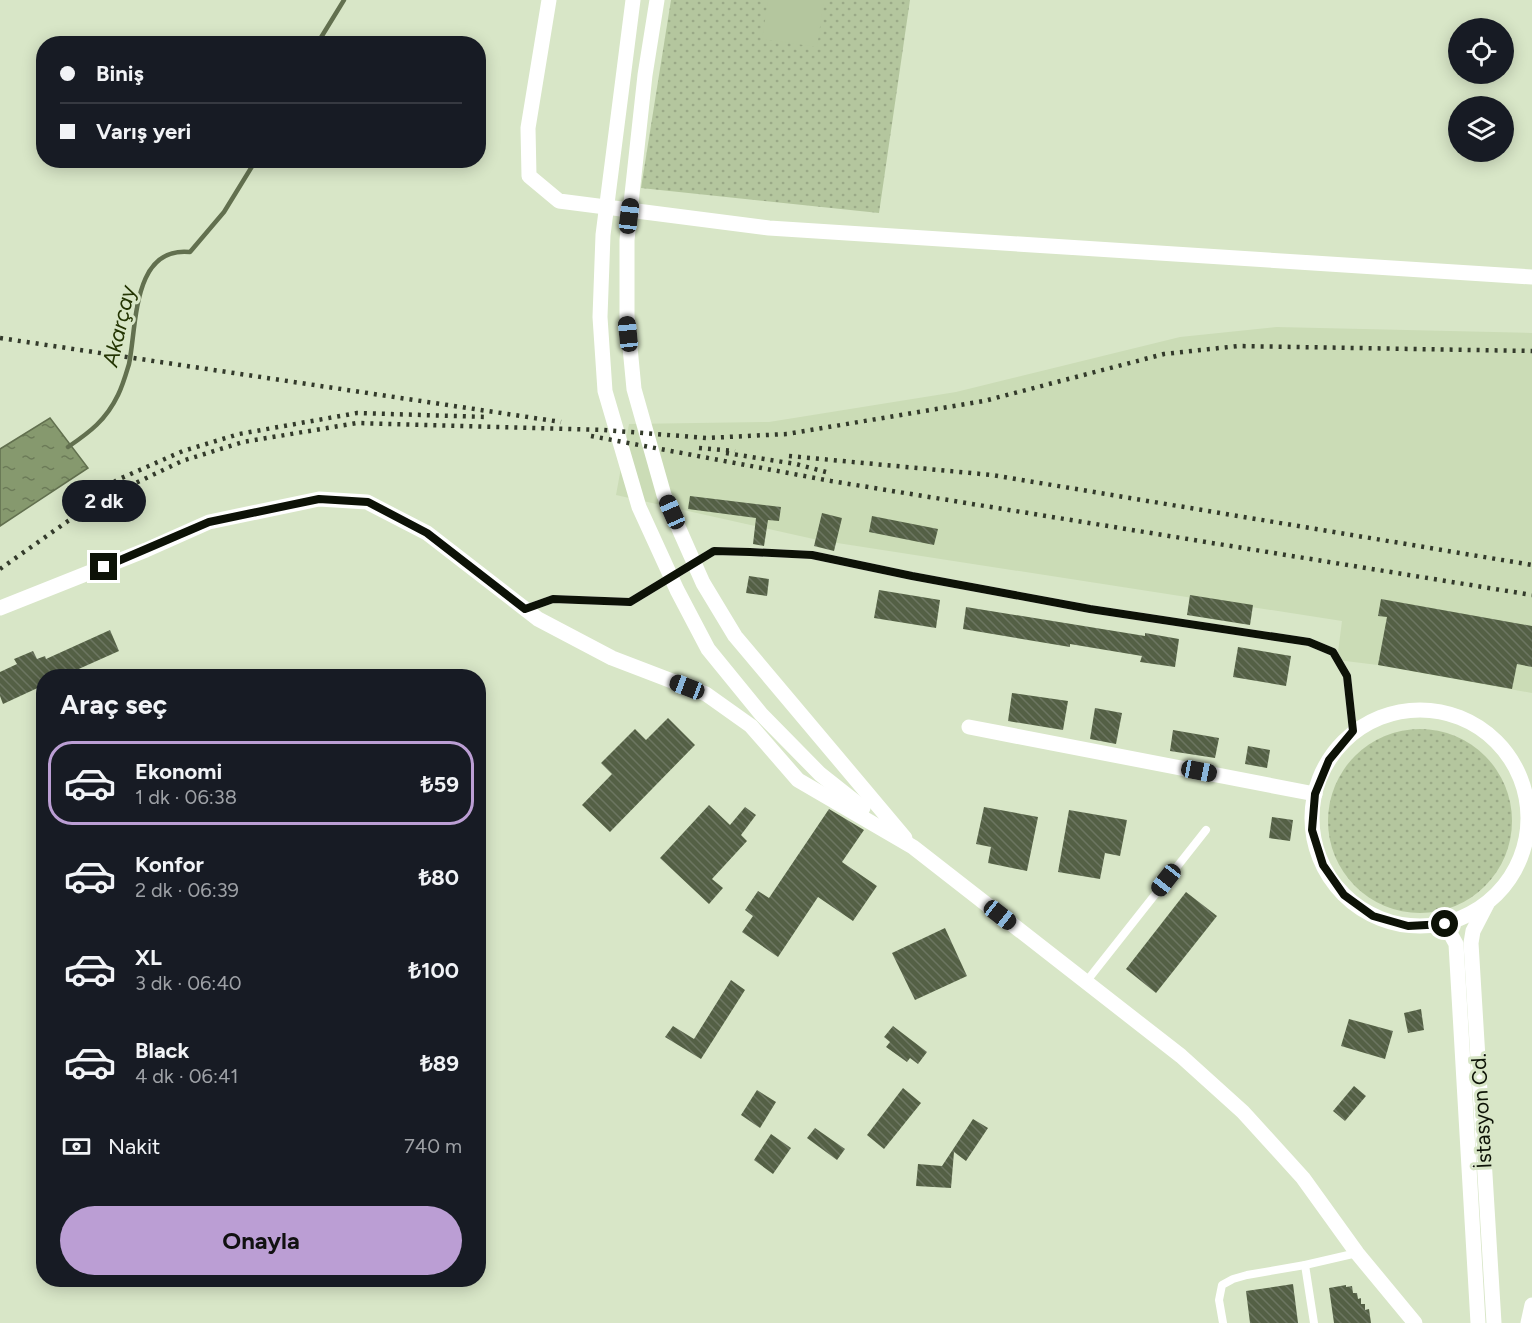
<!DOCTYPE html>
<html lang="tr">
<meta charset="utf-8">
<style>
:root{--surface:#171b24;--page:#242831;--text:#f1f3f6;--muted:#9ea1a6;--line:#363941;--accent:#bb9ed4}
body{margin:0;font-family:Figtree,sans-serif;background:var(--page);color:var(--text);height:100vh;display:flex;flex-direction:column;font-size:22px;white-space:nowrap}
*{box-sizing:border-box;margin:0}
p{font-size:20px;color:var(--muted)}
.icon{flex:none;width:33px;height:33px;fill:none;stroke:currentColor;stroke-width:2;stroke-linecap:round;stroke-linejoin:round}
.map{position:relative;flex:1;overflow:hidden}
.panel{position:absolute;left:36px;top:669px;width:450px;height:618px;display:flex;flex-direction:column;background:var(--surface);border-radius:24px;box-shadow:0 3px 15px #0003}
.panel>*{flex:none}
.guide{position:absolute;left:36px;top:36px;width:450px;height:132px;border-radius:24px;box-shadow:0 3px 15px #0003;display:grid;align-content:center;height:132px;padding:0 24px;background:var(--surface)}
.controls{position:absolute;left:1448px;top:18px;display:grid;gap:12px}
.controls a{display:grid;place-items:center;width:66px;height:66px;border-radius:50%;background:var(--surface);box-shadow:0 3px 15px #0003;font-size:30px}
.end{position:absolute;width:27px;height:27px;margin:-14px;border:8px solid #0d1207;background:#fff;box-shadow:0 0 0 3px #fff}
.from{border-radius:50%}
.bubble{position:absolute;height:42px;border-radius:21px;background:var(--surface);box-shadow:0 3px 15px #0003;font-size:20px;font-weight:700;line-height:42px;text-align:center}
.car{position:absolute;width:18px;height:36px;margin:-18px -9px;border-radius:8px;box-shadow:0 0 4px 2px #0007;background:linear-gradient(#222 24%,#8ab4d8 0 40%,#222 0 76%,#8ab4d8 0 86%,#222 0)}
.guide b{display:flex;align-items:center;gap:21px;height:57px;font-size:22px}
.guide b+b{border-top:2px solid var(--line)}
.guide i{width:15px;height:15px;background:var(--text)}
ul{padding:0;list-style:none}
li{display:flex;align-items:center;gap:18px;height:84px;margin:0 12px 9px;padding:0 12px;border:3px solid transparent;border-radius:24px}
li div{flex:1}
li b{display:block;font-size:22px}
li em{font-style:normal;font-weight:700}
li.active{border-color:var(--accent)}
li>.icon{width:54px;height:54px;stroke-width:1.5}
h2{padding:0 24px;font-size:27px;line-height:72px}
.pay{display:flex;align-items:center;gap:15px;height:66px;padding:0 24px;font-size:22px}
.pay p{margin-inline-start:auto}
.button{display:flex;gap:12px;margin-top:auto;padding:12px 24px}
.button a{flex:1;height:69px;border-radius:36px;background:var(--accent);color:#111;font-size:24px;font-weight:700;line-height:69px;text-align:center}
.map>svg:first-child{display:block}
</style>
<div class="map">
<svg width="1532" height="1323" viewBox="0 0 1532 1323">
<defs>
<pattern id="park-dots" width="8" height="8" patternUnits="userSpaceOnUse" patternTransform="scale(1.5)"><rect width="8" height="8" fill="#b4c69e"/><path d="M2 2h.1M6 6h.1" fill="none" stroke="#9aa987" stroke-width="1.8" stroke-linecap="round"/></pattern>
<pattern id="water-ripples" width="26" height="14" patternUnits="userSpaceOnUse" patternTransform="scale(1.5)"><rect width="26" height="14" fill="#86996e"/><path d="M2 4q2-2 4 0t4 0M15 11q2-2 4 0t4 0" fill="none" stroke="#6c7b58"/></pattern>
<pattern id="building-back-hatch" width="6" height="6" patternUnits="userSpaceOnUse" patternTransform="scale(1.5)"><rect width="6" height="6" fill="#546045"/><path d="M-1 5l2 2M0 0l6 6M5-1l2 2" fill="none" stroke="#6c7661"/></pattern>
</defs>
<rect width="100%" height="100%" fill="#d8e6c7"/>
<path fill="#cbdcb6" d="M1276,327L1532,333V693L1378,665L1337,660L1342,621L818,540L616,495L629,424L769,422L956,392L1180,337Z"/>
<g fill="url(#park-dots)">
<path d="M671,0H910L879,213L641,188Z"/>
<circle cx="1420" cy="821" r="92"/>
</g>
<path fill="#b4c69e" d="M768,0H824L817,47L762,39Z"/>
<path fill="url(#water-ripples)" stroke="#62704f" stroke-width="1.5" d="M50,418L88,468L0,526V449Z"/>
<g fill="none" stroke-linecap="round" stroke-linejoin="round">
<g stroke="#62704f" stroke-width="4.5">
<path d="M317,44L344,0"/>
<path d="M68,447C90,432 106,420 118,395C123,385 126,374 129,364C137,326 132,246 190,252L224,212L256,160"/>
</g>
</g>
<g fill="url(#building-back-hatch)">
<path d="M690,496L781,507L779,521L768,520L764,546L753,544L756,518L688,509Z"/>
<path d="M822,513L842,518L834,551L814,546Z"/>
<path d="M872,516L938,529L934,545L869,532Z"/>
<path d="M749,576L769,579L767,596L746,593Z"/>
<path d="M879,590L940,600L936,628L874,618Z"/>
<path d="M1190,595L1253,605L1250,625L1187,615Z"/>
<path d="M1381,599L1532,626V667L1517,664L1512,689L1378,665L1387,617L1378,616Z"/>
<path d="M966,607L1145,636V633L1179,639L1175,667L1140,662L1142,656L1070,644V647L963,629Z"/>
<path d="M110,630L119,651L63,676H44V685L3,704L0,696V672L17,664L14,659L33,651L37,659L45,656L46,659Z"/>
<path d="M1238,647L1291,656L1286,686L1233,677Z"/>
<path d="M1012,693L1068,701L1063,730L1008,721Z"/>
<path d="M1095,708L1122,713L1116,744L1090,739Z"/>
<path d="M668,718L695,745L610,832L582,805L612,774L601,763L635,729L646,740Z"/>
<path d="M1173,730L1219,738L1215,758L1170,751Z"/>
<path d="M1248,746L1270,750L1267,768L1245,764Z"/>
<path d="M709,805L730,825L745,807L756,815L741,835L747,841L712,879L723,888L709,904L660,858Z"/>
<path d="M984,807L1038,817L1027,871L988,863L991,847L976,844Z"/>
<path d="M829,809L864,830L842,862L877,886L853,921L818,897L778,957L742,932L753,916L745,910L758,891L769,898Z"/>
<path d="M1069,810L1127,820L1120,856L1105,853L1100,879L1058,872Z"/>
<path d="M1272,817L1293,820L1290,841L1269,838Z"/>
<path d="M1186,892L1217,916L1156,993L1126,969Z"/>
<path d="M945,928L967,976L915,1000L892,953Z"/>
<path d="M731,980L745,990L701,1059L665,1037L673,1026L694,1039Z"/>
<path d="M1421,1009L1424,1030L1408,1033L1404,1013Z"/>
<path d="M1349,1019L1393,1031L1385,1059L1341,1046Z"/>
<path d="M893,1026L927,1052L918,1064L910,1058L907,1062L886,1047L890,1042L884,1037Z"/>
<path d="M1354,1086L1366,1096L1345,1121L1333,1111Z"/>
<path d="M903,1088L921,1103L884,1149L867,1135Z"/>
<path d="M757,1090L776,1102L760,1128L741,1115Z"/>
<path d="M973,1119L988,1128L966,1161L954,1152L951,1188L916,1186L918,1164L942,1166Z"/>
<path d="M815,1128L845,1149L837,1160L807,1138Z"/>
<path d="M771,1134L791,1148L773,1174L754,1160Z"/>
<path d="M1293,1284L1298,1323H1250L1246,1291Z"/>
<path d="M1346,1285V1287L1352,1286L1353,1293H1357L1358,1299L1361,1298V1304H1365V1310L1369,1309L1371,1323H1334L1329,1288Z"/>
</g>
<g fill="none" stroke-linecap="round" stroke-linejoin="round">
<g stroke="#fff" stroke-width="8">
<path d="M525,609L553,599L630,602L714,551L750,552L812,555L912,576L1090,609L1309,642L1333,652L1347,676L1353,731"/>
<path d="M1086,982L1206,830"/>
<path d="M1305,1265L1314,1323"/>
<path d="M1223,1323L1219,1300L1222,1285L1233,1279L1247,1275L1305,1265L1357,1253"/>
</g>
<g stroke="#fff" stroke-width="15">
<path d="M549,0L528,128L529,176L559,201L769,228L1532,277"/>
<path d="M633,0L603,235L600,317L605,391L639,507L677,590L708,649L761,714L820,774L863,808"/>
<path d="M657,0L645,75L627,240V316L634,389L664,495L703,583L735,636L905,838"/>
<path d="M0,608L146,550L209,522L319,499L367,502L427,533L538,619L612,658L706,694L751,726L798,780L913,847L1181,1056L1243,1112L1303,1178L1357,1253L1415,1323"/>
<circle cx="1420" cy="818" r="108"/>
<path d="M969,727L1315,794"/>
<path d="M1487,904L1473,931L1471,943L1494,1323"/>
<path d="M1445,924L1456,944L1478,1323"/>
<path d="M1528,1323L1532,1305"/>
</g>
<g stroke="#333a2b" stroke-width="4.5" stroke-dasharray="3 6" stroke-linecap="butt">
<path d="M0,338L561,422"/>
<path d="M591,436L831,481L1532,595"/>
<path d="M699,448L735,451"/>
<path d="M726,453L796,464L826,472"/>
<path d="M789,456L992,475L1532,565"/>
<path d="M84,502L117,480L183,451L239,434L357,413L487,417"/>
<path d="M0,569L68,521L119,491L182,461L243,442L357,423L604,430L707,438L787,434L984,401L1164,354L1238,346L1532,351"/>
</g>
</g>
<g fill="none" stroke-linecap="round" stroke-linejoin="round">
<path stroke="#0d1207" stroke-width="8" d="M104,567L209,522L319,499L368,502L427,533L525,609L553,599L630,602L714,551L750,552L812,555L912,576L1090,609L1309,642L1333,652L1347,676L1353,731L1329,760L1315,794L1312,830L1323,865L1344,895L1373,916L1408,926L1445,924"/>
</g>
<g text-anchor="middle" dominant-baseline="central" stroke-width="6" stroke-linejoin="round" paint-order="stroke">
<g font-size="21" fill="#0d1207" stroke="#d8e6c7">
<text transform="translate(1481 1111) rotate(-93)">İstasyon Cd.</text>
</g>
<g font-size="22" font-style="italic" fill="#233402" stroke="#d8e6c7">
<text transform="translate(119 326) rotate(-77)">Akarçay</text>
</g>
</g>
</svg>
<div class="controls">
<a><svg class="icon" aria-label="locate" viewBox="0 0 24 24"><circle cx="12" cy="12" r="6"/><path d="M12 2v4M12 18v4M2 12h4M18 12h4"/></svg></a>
<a><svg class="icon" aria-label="layers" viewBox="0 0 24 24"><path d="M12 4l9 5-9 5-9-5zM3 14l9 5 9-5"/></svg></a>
</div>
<i class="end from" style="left:1445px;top:924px"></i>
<i class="end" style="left:104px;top:567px"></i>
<div class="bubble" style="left:62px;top:480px;width:84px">2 dk</div>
<i class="car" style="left:629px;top:216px;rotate:7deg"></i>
<i class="car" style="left:628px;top:334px;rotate:354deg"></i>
<i class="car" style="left:672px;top:512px;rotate:336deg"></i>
<i class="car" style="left:687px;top:687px;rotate:291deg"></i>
<i class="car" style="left:1199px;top:771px;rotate:101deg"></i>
<i class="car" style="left:1166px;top:880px;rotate:218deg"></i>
<i class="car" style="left:1000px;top:915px;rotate:128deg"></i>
<div class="guide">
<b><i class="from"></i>Biniş</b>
<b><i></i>Varış yeri</b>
</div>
<section class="panel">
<h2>Araç seç</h2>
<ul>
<li class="active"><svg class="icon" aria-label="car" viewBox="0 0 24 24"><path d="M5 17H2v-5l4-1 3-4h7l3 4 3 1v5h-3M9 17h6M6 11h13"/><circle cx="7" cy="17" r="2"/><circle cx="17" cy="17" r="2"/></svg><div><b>Ekonomi</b><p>1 dk · 06:38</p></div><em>₺59</em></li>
<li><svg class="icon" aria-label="car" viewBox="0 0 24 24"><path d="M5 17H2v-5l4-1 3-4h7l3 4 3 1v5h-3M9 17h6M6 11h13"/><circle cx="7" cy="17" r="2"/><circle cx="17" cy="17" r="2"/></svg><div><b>Konfor</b><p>2 dk · 06:39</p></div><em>₺80</em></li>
<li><svg class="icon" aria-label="car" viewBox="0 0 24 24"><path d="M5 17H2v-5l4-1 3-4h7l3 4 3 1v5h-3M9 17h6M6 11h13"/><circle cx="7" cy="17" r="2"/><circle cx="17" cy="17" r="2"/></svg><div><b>XL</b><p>3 dk · 06:40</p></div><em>₺100</em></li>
<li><svg class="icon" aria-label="car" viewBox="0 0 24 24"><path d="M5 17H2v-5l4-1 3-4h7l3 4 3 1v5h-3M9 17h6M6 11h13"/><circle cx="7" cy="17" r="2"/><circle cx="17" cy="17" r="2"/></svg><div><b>Black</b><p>4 dk · 06:41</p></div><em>₺89</em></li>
</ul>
<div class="pay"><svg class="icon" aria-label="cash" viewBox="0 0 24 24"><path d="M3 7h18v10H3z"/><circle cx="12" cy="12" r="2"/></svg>Nakit<p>740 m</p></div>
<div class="button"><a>Onayla</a></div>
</section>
</div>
